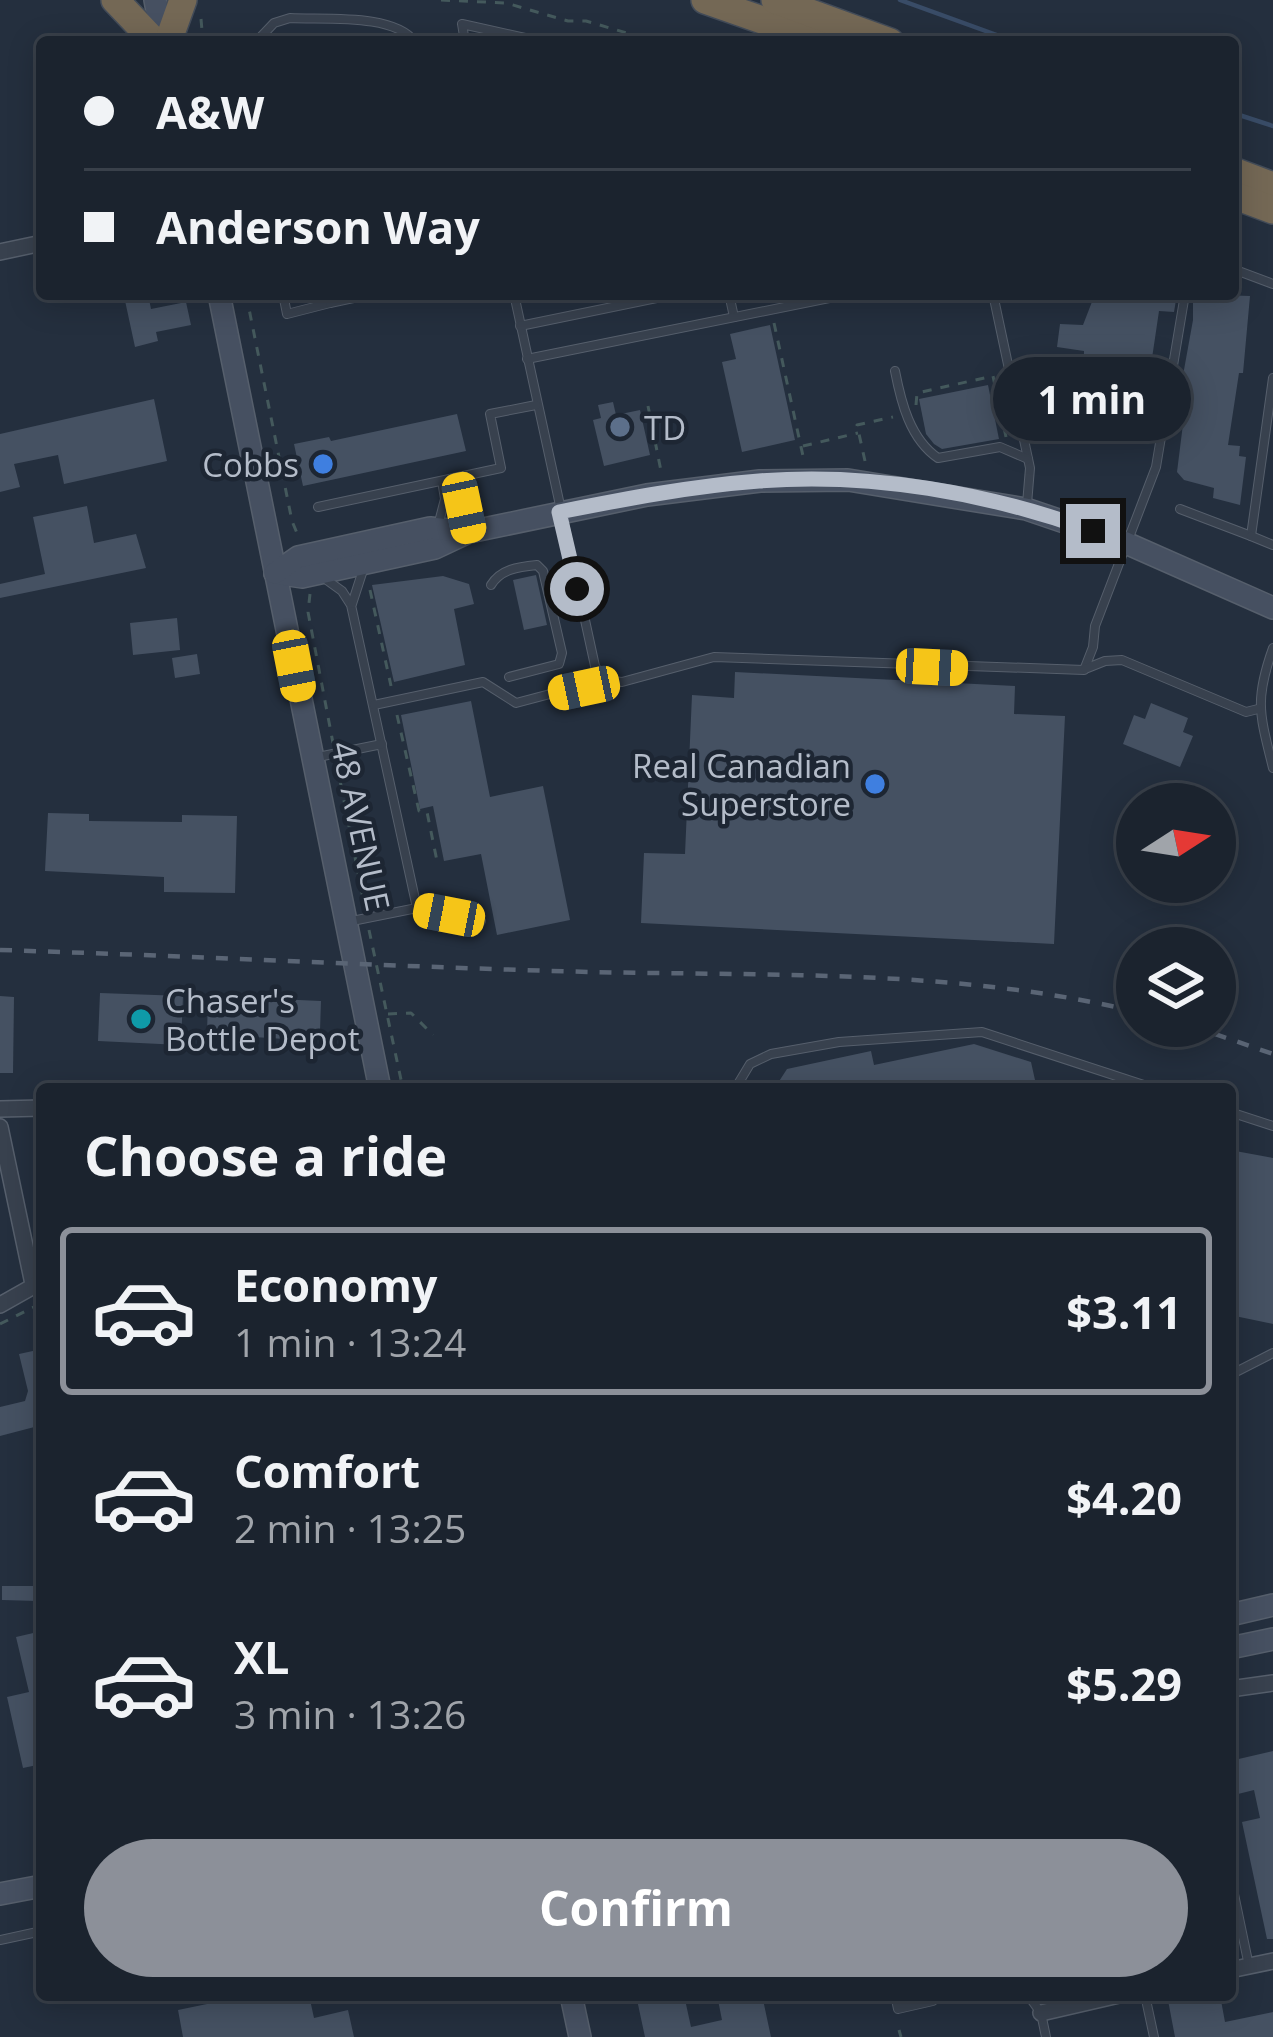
<!DOCTYPE html>
<meta charset="utf-8">
<style>
:root{--surface:#1b232e;--page:#242b36;--text:#f1f3f6;--muted:#a0a4aa;--line:#39404a;--accent:#8c9099}
body{margin:0;font-family:"Open Sans",sans-serif;background:var(--page);color:var(--text);height:100vh;display:flex;flex-direction:column;font-size:45px;white-space:nowrap}
*{box-sizing:border-box;margin:0}
p{font-size:39px;color:var(--muted)}
.icon{flex:none;width:66px;height:66px;fill:none;stroke:currentColor;stroke-width:2;stroke-linecap:round;stroke-linejoin:round}
.map{position:relative;flex:1;overflow:hidden}
.side{position:absolute;left:36px;top:1083px;width:1200px;height:918px;display:flex;flex-direction:column;background:var(--surface);border-radius:12px;box-shadow:0 6px 30px #0003,0 0 0 3px var(--line)}
.side>*{flex:none}
.banner{position:absolute;left:36px;top:36px;width:1203px;height:264px;border-radius:12px;box-shadow:0 6px 30px #0003,0 0 0 3px var(--line);display:grid;align-content:center;height:264px;padding:0 48px;background:var(--surface)}
.needle{width:78px;rotate:78deg}
.controls{position:absolute;left:1116px;top:783px;display:grid;gap:24px}
.controls a{display:grid;place-items:center;width:120px;height:120px;border-radius:50%;background:var(--surface);box-shadow:0 6px 30px #0003,0 0 0 3px var(--line);font-size:60px}
.end{position:absolute;width:54px;height:54px;margin:-27px;border:15px solid #b4bcc9;background:#111;box-shadow:0 0 0 6px #111}
.from{border-radius:50%}
.bubble{position:absolute;height:84px;border-radius:42px;background:var(--surface);box-shadow:0 6px 30px #0003,0 0 0 3px var(--line);font-size:39px;font-weight:700;line-height:84px;text-align:center}
.car{position:absolute;width:36px;height:72px;margin:-36px -18px;border-radius:15px;box-shadow:0 0 9px 3px #0007;background:linear-gradient(#f5c518 24%,#345 0 40%,#f5c518 0 76%,#345 0 86%,#f5c518 0)}
.banner b{display:flex;align-items:center;gap:42px;height:114px;font-size:45px}
.banner b+b{border-top:3px solid var(--line)}
.banner i{width:30px;height:30px;background:var(--text)}
ul{padding:0;list-style:none}
li{display:flex;align-items:center;gap:36px;height:168px;margin:0 24px 18px;padding:0 24px;border:6px solid transparent;border-radius:12px}
li div{flex:1}
li b{display:block;font-size:45px}
li em{font-style:normal;font-weight:700}
li.active{border-color:var(--accent)}
li>.icon{width:108px;height:108px;stroke-width:1.5}
h2{padding:0 48px;font-size:54px;line-height:144px}
.button{display:flex;gap:24px;margin-top:auto;padding:24px 48px}
.button a{flex:1;height:138px;border-radius:72px;background:var(--accent);color:#fff;font-size:48px;font-weight:700;line-height:138px;text-align:center}
.map>svg:first-child{display:block}
</style>
<div class="map">
<svg width="1273" height="2037" viewBox="0 0 1273 2037">
<rect width="100%" height="100%" fill="#242f3e"/>
<g fill="none" stroke-linecap="round" stroke-linejoin="round">
<g stroke="#394c67" stroke-width="4.5">
<path d="M900,0L1016,42"/>
<path d="M1233,113L1273,126"/>
</g>
</g>
<g fill="#455162">
<path d="M148,294L151,309L186,302L191,325L156,332L158,341L135,347L124,296Z"/>
<path d="M1095,294H1177L1174,312L1159,311L1147,392L1134,390L1130,421L1083,412L1084,351L1057,347L1060,324L1083,325Z"/>
<path d="M1193,294L1250,296L1243,373H1239L1228,445L1240,446L1239,456L1246,457L1240,505L1213,498L1214,488L1184,480L1177,472L1184,416L1179,415L1178,403L1193,320Z"/>
<path d="M770,325L795,440L742,452L722,362L736,359L730,334Z"/>
<path d="M988,385L999,439L942,449L934,444L926,434L919,399Z"/>
<path d="M154,399L167,461L64,484L58,455L14,464L20,487L0,492V434Z"/>
<path d="M613,402L616,415L640,410L650,455L604,466L593,420L601,418L598,405Z"/>
<path d="M457,414L466,451L303,486L294,444L329,437L331,441Z"/>
<path d="M87,506L94,543L136,534L146,568L0,598V584L45,574L33,517Z"/>
<path d="M536,575L547,625L524,630L513,580Z"/>
<path d="M443,576L469,584L474,604L454,609L465,665L394,682L372,585Z"/>
<path d="M177,618L180,650L133,655L130,623Z"/>
<path d="M197,654L200,674L175,678L172,658Z"/>
<path d="M735,672L1015,686L1014,714L1065,716L1054,944L641,923L644,853L685,854L692,695L734,698Z"/>
<path d="M471,701L490,797L543,786L570,920L497,935L481,854L444,861L433,806L420,809L401,715Z"/>
<path d="M1151,703L1188,718L1183,732L1193,736L1180,767L1123,744L1134,715L1145,719Z"/>
<path d="M48,813L89,814V821L182,822V815L237,816L235,893L164,892V877L45,871Z"/>
<path d="M100,993L183,996L181,1045L98,1041Z"/>
<path d="M0,996L14,997L13,1073H0Z"/>
<path d="M208,996L321,1001L320,1031L314,1037H300V1040L207,1034Z"/>
<path d="M974,1044L1031,1062L1037,1089H774L787,1069L871,1051L874,1065Z"/>
<path d="M1230,1150L1273,1158V1324L1230,1315Z"/>
<path d="M42,1349V1425L0,1436V1407L25,1401L28,1391L19,1354Z"/>
<path d="M2,1586H38V1601L2,1600Z"/>
<path d="M42,1631V1764L23,1768L7,1697L29,1692L16,1637Z"/>
<path d="M1273,1751V1939H1267L1242,1822L1260,1818L1254,1790L1230,1796V1761Z"/>
<path d="M265,1995H309L314,2018L348,2010L354,2037H183L178,2010L236,1998L237,2004Z"/>
<path d="M636,1995H684L691,2027L722,2020L717,1995H762L771,2037H645Z"/>
<path d="M1167,1995H1220L1225,2022L1273,2012V2037H1175Z"/>
</g>
<g fill="none" stroke-linecap="round" stroke-linejoin="round">
<defs>
<g id="lane">
<path d="M256,42L274,23L290,18C324,20 394,13 415,42"/>
<path d="M465,42L462,24L543,42"/>
<path d="M584,42H606"/>
<path d="M1233,269L1273,284"/>
<path d="M283,294L287,314L330,303"/>
<path d="M328,294L330,303L372,294"/>
<path d="M514,294L595,666L603,680L622,682L714,657L1084,670L1093,647L1095,626L1156,467L1185,294"/>
<path d="M729,294L734,317"/>
<path d="M993,294L1030,468L1027,504"/>
<path d="M520,326L676,294"/>
<path d="M527,359L849,294"/>
<path d="M895,371C901,402 910,439 938,458L1000,447L1028,459"/>
<path d="M458,477L469,529"/>
<path d="M318,507L501,468L490,414L536,405"/>
<path d="M1180,509L1251,536L1273,378"/>
<path d="M438,526L445,499L442,481"/>
<path d="M1251,536L1273,545"/>
<path d="M324,578L342,591L351,605L417,908"/>
<path d="M491,585C501,569 518,567 537,565L543,571L562,653L559,664L509,677"/>
<path d="M352,604L364,567"/>
<path d="M1273,648C1254,701 1260,715 1273,768"/>
<path d="M1085,669L1105,661L1122,660L1246,712L1258,709"/>
<path d="M374,705L483,682L516,703L603,680"/>
<path d="M313,758L382,744"/>
<path d="M347,922L417,908L481,921"/>
<path d="M735,1089L750,1064L771,1054L839,1042L982,1032L1156,1089"/>
<path d="M1230,1112L1273,1126"/>
<path d="M1230,1375L1273,1353"/>
<path d="M1230,1875L1249,1966"/>
<path d="M0,1940L42,1931"/>
<path d="M895,1995L898,2009L933,2001L932,1995"/>
<path d="M1028,1995L1041,2013L1046,2037"/>
<path d="M1145,1995L1154,2037"/>
</g>
<g id="street">
<path d="M0,252L42,243"/>
<path d="M0,1109L42,1108"/>
<path d="M0,1127L33,1284"/>
<path d="M0,1305L39,1283"/>
<path d="M1230,1689L1273,1683"/>
<path d="M1230,1970L1273,1961"/>
<path d="M1041,2013L1119,1995"/>
</g>
<g id="secondary">
<path d="M155,0L163,42"/>
<path d="M219,294L380,1089"/>
<path d="M275,573L302,577L435,548L469,532L647,495L760,481L848,480L1026,509L1126,543L1273,608"/>
<path d="M275,573L298,557L430,528L469,532"/>
<path d="M1230,1615L1273,1605"/>
<path d="M1230,1648L1273,1639"/>
<path d="M0,1894L42,1886"/>
<path d="M571,1995L580,2037"/>
</g>
<g id="highway">
<path d="M115,0L155,42"/>
<path d="M705,0L825,42"/>
<path d="M775,0L890,42"/>
<path d="M168,42L183,0"/>
<path d="M1233,171L1273,186"/>
<path d="M1233,195L1273,210"/>
</g>
</defs>
<use href="#lane" stroke="#565f6c" stroke-width="10"/>
<use href="#street" stroke="#565f6c" stroke-width="18"/>
<use href="#secondary" stroke="#565f6c" stroke-width="24"/>
<use href="#highway" stroke="#434c59" stroke-width="30"/>
<g stroke="#44595c" stroke-width="3" stroke-dasharray="9 9" stroke-linecap="butt">
<path d="M441,0L506,3L568,21H586L637,36L678,42"/>
<path d="M201,19L203,42"/>
<path d="M246,294L292,521L299,538"/>
<path d="M774,323L803,456"/>
<path d="M916,405L917,393L993,376L1006,437"/>
<path d="M648,406L661,471"/>
<path d="M803,446L858,433"/>
<path d="M865,461L857,425L893,417"/>
<path d="M370,590L391,686"/>
<path d="M310,594L308,612L333,743"/>
<path d="M397,715L419,811L427,812L437,861"/>
<path d="M337,765L365,908"/>
<path d="M369,930L403,1089"/>
<path d="M388,1014L411,1013L433,1035"/>
<path d="M211,1036L337,1041"/>
<path d="M0,1324L42,1303"/>
<path d="M899,2030L901,2037"/>
</g>
<use href="#lane" stroke="#38414e" stroke-width="8"/>
<use href="#street" stroke="#38414e" stroke-width="15"/>
<use href="#secondary" stroke="#465061" stroke-width="21"/>
<use href="#highway" stroke="#746855" stroke-width="27"/>
<g stroke="#5a6575" stroke-width="4.5" stroke-dasharray="12 12" stroke-linecap="butt">
<path d="M0,950C198,956 395,967 592,972C773,976 961,969 1137,1012"/>
<path d="M1192,1026L1273,1054"/>
</g>
</g>
<g fill="none" stroke-linecap="round" stroke-linejoin="round">
<path stroke="#b4bcc9" stroke-width="15" d="M577,589L559,512C625,499 692,486 759,481C871,472 988,493 1093,531"/>
</g>
<circle fill="#5c6f8a" stroke="#1d2633" stroke-width="4.5" cx="620" cy="427" r="12"/>
<g fill="#3f7fe0" stroke="#1d2633" stroke-width="4.5">
<circle cx="323" cy="464" r="12"/>
<circle cx="875" cy="784" r="12"/>
</g>
<circle fill="#0f9aa8" stroke="#1d2633" stroke-width="4.5" cx="141" cy="1019" r="12"/>
<g text-anchor="middle" dominant-baseline="central" stroke-width="9" stroke-linejoin="round" paint-order="stroke">
<g font-size="33" fill="#b4bcc9" stroke="#1d2633" text-anchor="start">
<text x="644" y="427">TD</text>
<text x="299" y="464" text-anchor="end">Cobbs</text>
<text x="851" y="765" text-anchor="end">Real Canadian<tspan x="851" dy="38">Superstore</tspan></text>
<text x="165" y="1000">Chaser's<tspan x="165" dy="38">Bottle Depot</tspan></text>
</g>
<g font-size="33" fill="#b4bcc9" stroke="#1d2633">
<text transform="translate(361 826) rotate(78)">48 AVENUE</text>
</g>
</g>
</svg>
<div class="controls">
<a><svg class="needle" viewBox="-14 -14 28 28"><path d="M0-13l5 13h-10z" fill="#e53935"/><path d="M0 13l5-13h-10z" fill="#a0a4aa"/></svg></a>
<a><svg class="icon" aria-label="layers" viewBox="0 0 24 24"><path d="M12 4l9 5-9 5-9-5zM3 14l9 5 9-5"/></svg></a>
</div>
<i class="end from" style="left:577px;top:589px"></i>
<i class="end" style="left:1093px;top:531px"></i>
<div class="bubble" style="left:993px;top:357px;width:198px">1 min</div>
<i class="car" style="left:464px;top:508px;rotate:168deg"></i>
<i class="car" style="left:294px;top:666px;rotate:169deg"></i>
<i class="car" style="left:932px;top:667px;rotate:93deg"></i>
<i class="car" style="left:584px;top:688px;rotate:258deg"></i>
<i class="car" style="left:449px;top:915px;rotate:281deg"></i>
<div class="banner">
<b><i class="from"></i>A&amp;W</b>
<b><i></i>Anderson Way</b>
</div>
<section class="side">
<h2>Choose a ride</h2>
<ul>
<li class="active"><svg class="icon" aria-label="car" viewBox="0 0 24 24"><path d="M5 17H2v-5l4-1 3-4h7l3 4 3 1v5h-3M9 17h6M6 11h13"/><circle cx="7" cy="17" r="2"/><circle cx="17" cy="17" r="2"/></svg><div><b>Economy</b><p>1 min · 13:24</p></div><em>$3.11</em></li>
<li><svg class="icon" aria-label="car" viewBox="0 0 24 24"><path d="M5 17H2v-5l4-1 3-4h7l3 4 3 1v5h-3M9 17h6M6 11h13"/><circle cx="7" cy="17" r="2"/><circle cx="17" cy="17" r="2"/></svg><div><b>Comfort</b><p>2 min · 13:25</p></div><em>$4.20</em></li>
<li><svg class="icon" aria-label="car" viewBox="0 0 24 24"><path d="M5 17H2v-5l4-1 3-4h7l3 4 3 1v5h-3M9 17h6M6 11h13"/><circle cx="7" cy="17" r="2"/><circle cx="17" cy="17" r="2"/></svg><div><b>XL</b><p>3 min · 13:26</p></div><em>$5.29</em></li>
</ul>
<div class="button"><a>Confirm</a></div>
</section>
</div>
